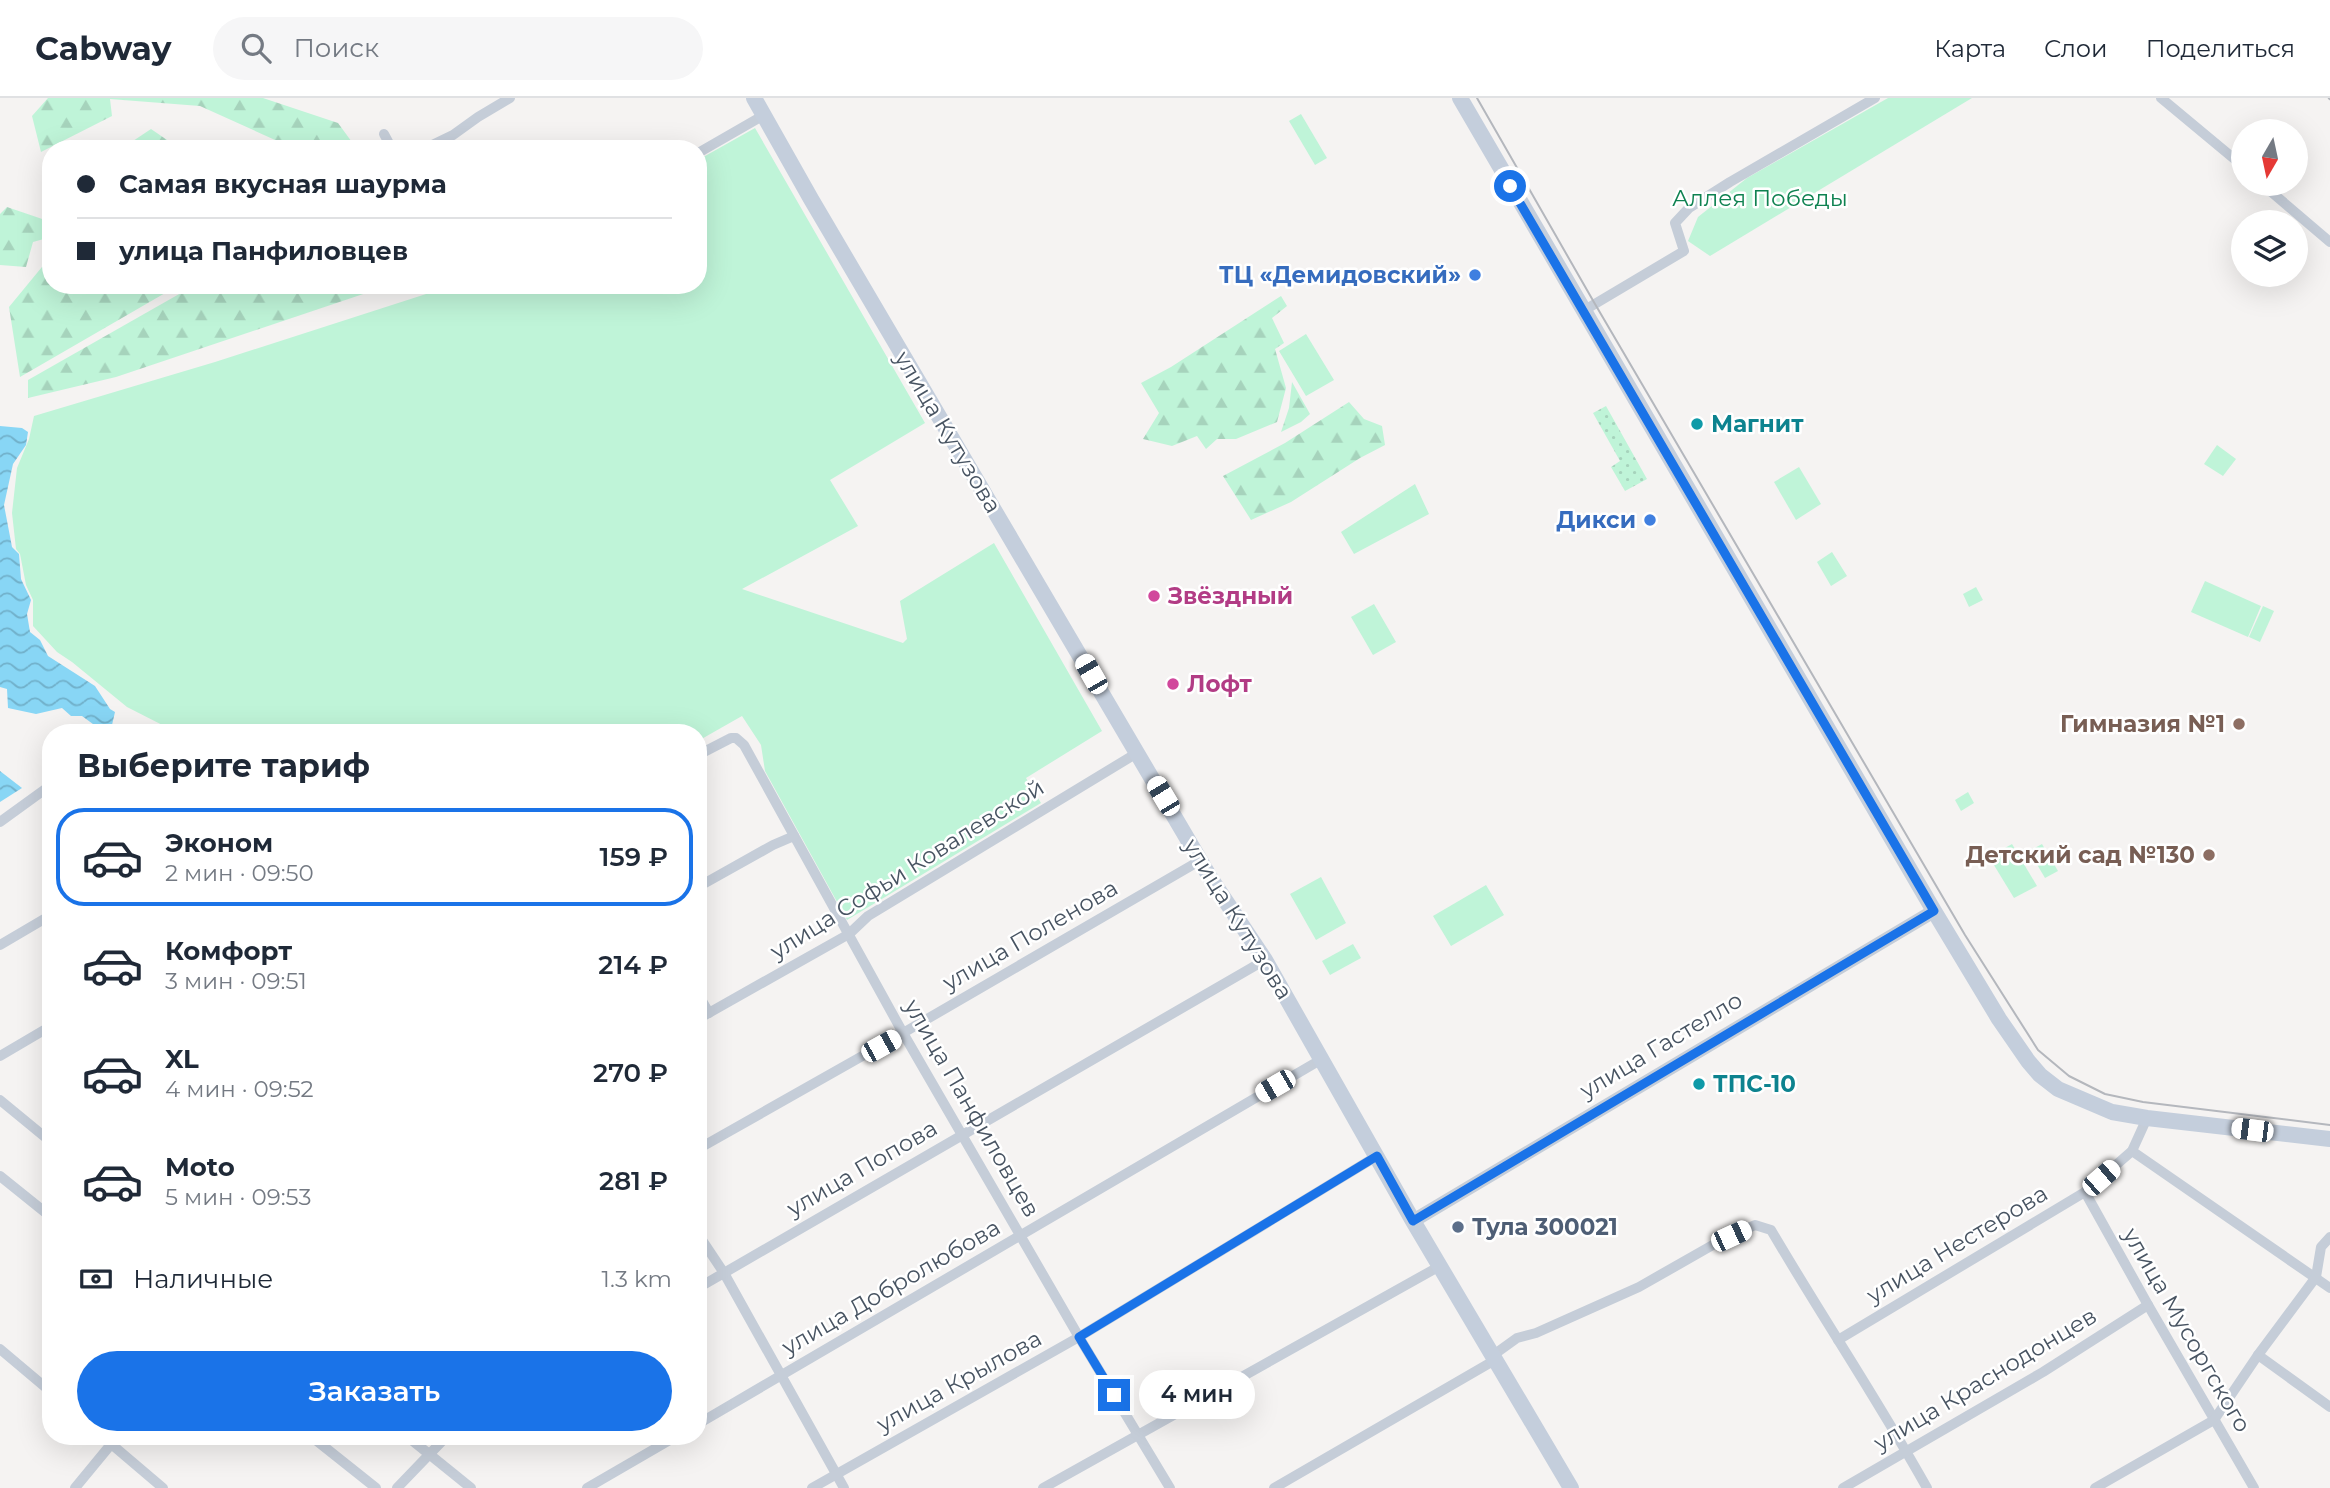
<!DOCTYPE html>
<html lang="ru">
<meta charset="utf-8">
<style>
:root{--surface:#fff;--page:#f6f6f7;--text:#1f2937;--muted:#747a83;--line:#e0e1e3;--accent:#1a73e8}
body{margin:0;font-family:Montserrat,sans-serif;background:var(--page);color:var(--text);height:100vh;display:flex;flex-direction:column;font-size:26px;white-space:nowrap}
*{box-sizing:border-box;margin:0}
p{font-size:23px;color:var(--muted)}
.icon{flex:none;width:38px;height:38px;fill:none;stroke:currentColor;stroke-width:2;stroke-linecap:round;stroke-linejoin:round}
.map{position:relative;flex:1;overflow:hidden}
.sheet{position:absolute;left:42px;top:626px;width:665px;height:721px;display:flex;flex-direction:column;background:var(--surface);border-radius:28px;box-shadow:0 7px 28px #0002}
.sheet>*{flex:none}
.top-card{position:absolute;left:42px;top:42px;width:665px;height:154px;border-radius:28px;box-shadow:0 7px 28px #0002;display:grid;align-content:center;height:154px;padding:0 35px;background:var(--surface)}
.needle{width:46px;rotate:189deg}
.fabs{position:absolute;left:2231px;top:21px;display:grid;gap:14px}
.fabs a{display:grid;place-items:center;width:77px;height:77px;border-radius:50%;background:var(--surface);box-shadow:0 7px 28px #0002;font-size:35px}
.end{position:absolute;width:32px;height:32px;margin:-16px;border:9px solid #1a73e8;background:#fff;box-shadow:0 0 0 4px #fff}
.from{border-radius:50%}
.bubble{position:absolute;height:49px;border-radius:24px;background:var(--surface);box-shadow:0 7px 28px #0002;font-size:23px;font-weight:600;line-height:49px;text-align:center}
.car{position:absolute;width:21px;height:42px;margin:-21px -10px;border-radius:9px;box-shadow:0 0 5px 2px #0007;background:linear-gradient(#fff 24%,#345 0 40%,#fff 0 76%,#345 0 86%,#fff 0)}
.top-card b{display:flex;align-items:center;gap:24px;height:66px;font-size:26px}
.top-card b+b{border-top:2px solid var(--line)}
.top-card i{width:18px;height:18px;background:var(--text)}
ul{padding:0;list-style:none}
li{display:flex;align-items:center;gap:21px;height:98px;margin:0 14px 10px;padding:0 21px;border:4px solid transparent;border-radius:28px}
li div{flex:1}
li b{display:block;font-size:26px}
li em{font-style:normal;font-weight:600}
li.current{border-color:var(--accent)}
li>.icon{width:63px;height:63px;stroke-width:1.5}
h2{padding:0 35px;font-size:32px;line-height:84px}
.pay{display:flex;align-items:center;gap:18px;height:77px;padding:0 35px;font-size:26px}
.pay p{margin-inline-start:auto}
.button{display:flex;gap:14px;margin-top:auto;padding:14px 35px}
.button a{flex:1;height:80px;border-radius:42px;background:var(--accent);color:#fff;font-size:28px;font-weight:600;line-height:80px;text-align:center}
header{display:flex;align-items:center;gap:42px;box-sizing:border-box;height:98px;padding:0 35px;background:var(--surface);border-bottom:2px solid var(--line)}
header strong{font-size:33px}
nav{display:flex;gap:38px;margin-inline-start:auto;font-size:24px}
.search{width:490px;height:63px;background:var(--page);display:flex;align-items:center;gap:18px;box-sizing:border-box;padding:0 24px;border-radius:38px;color:var(--muted);font-size:26px}
.map>svg:first-child{display:block}
</style>
<header>
<strong>Cabway</strong>
<div class="search"><svg class="icon" aria-label="search" viewBox="0 0 24 24"><circle cx="10" cy="10" r="6"/><path d="M15 15l6 6"/></svg>Поиск</div>
<nav><a>Карта</a><a>Слои</a><a>Поделиться</a></nav>
</header>
<div class="map">
<svg width="2330" height="1390" viewBox="0 0 2330 1390">
<defs>
<pattern id="grass-dots" width="8" height="8" patternUnits="userSpaceOnUse" patternTransform="scale(1.75)"><rect width="8" height="8" fill="#bff4d8"/><path d="M2 2h.1M6 6h.1" fill="none" stroke="#a6d3bc" stroke-width="1.8" stroke-linecap="round"/></pattern>
<pattern id="forest-firs" width="22" height="20" patternUnits="userSpaceOnUse" patternTransform="scale(1.75)"><rect width="22" height="20" fill="#bff4d8"/><path d="M5 1l3.5 6h-7zM16 11l3.5 6h-7z" fill="#a6d3bc"/></pattern>
<pattern id="water-waves" width="16" height="10" patternUnits="userSpaceOnUse" patternTransform="scale(1.75)"><rect width="16" height="10" fill="#88d6f5"/><path d="M0 5q4-4 8 0t8 0" fill="none" stroke="#71b0ca"/></pattern>
</defs>
<rect width="100%" height="100%" fill="#f5f3f2"/>
<path fill="url(#grass-dots)" d="M1606,308L1647,381L1625,393L1611,369L1620,363L1593,315Z"/>
<g fill="url(#forest-firs)">
<path d="M48,0H263L338,25L357,51H295L200,8L110,1L112,18L41,54L32,18Z"/>
<path d="M151,31L170,44L167,51H121Z"/>
<path d="M7,109L51,124V139L33,144L26,169L0,167V116Z"/>
<path d="M51,158V187H179L20,279L9,209Z"/>
<path d="M195,187H390L116,279L28,300V282Z"/>
<path d="M1281,198L1287,208L1272,220L1284,245L1275,251L1286,290L1277,324L1236,341H1217L1206,351L1197,338L1172,348L1143,341L1159,315L1141,285L1171,269Z"/>
<path d="M1292,284L1310,316L1301,324L1281,334L1289,310Z"/>
<path d="M1349,304L1364,321L1382,328L1385,347L1360,360L1291,404L1251,422L1223,378L1285,345Z"/>
</g>
<g fill="#bff4d8">
<path d="M1888,0H1972L1710,158L1688,143L1698,119L1747,80Z"/>
<path d="M1301,16L1327,60L1315,67L1289,23Z"/>
<path d="M755,30L925,325L830,382L858,428L742,491L903,545L907,541L900,503L994,445L1102,633L1026,680L1041,705L847,822L765,673L761,647L742,618L698,643V635H178L127,609L72,564L57,554L33,528V502L26,487L20,456L16,451L12,415L17,370L29,341L34,318L215,264L454,187H698V62Z"/>
<path d="M1306,236L1334,282L1306,298L1279,253Z"/>
<path d="M2217,347L2236,361L2223,378L2204,366Z"/>
<path d="M1799,369L1821,406L1796,422L1774,384Z"/>
<path d="M1415,386L1429,416L1354,456L1341,434Z"/>
<path d="M1832,454L1847,478L1831,488L1817,464Z"/>
<path d="M2205,483L2261,508L2248,539L2191,514Z"/>
<path d="M1976,489L1983,502L1969,509L1963,496Z"/>
<path d="M1374,506L1396,544L1373,557L1351,519Z"/>
<path d="M2263,508L2274,513L2260,544L2249,539Z"/>
<path d="M1968,694L1974,705L1961,713L1955,702Z"/>
<path d="M2012,746L2037,788L2014,800L1989,759Z"/>
<path d="M2042,746L2058,773L2045,780L2029,753Z"/>
<path d="M1321,779L1346,825L1316,842L1290,796Z"/>
<path d="M1486,787L1504,817L1451,848L1433,818Z"/>
<path d="M1353,846L1361,860L1330,877L1322,863Z"/>
</g>
<g fill="url(#water-waves)">
<path d="M0,328L22,330L28,334L26,347L13,366L4,407L12,449L19,456L21,481L31,502L27,516L30,534L40,542L48,558L95,588L110,611L115,614L112,627L97,629L82,618H71L62,610L36,616L8,610L7,591L0,589Z"/>
<path d="M0,673L22,690L0,704Z"/>
</g>
<g fill="none" stroke-linecap="round" stroke-linejoin="round">
<g stroke="#c5cdd8" stroke-width="10">
<path d="M2161,0L2244,69"/>
<path d="M384,36L392,51"/>
<path d="M424,51L453,37L478,19L510,0"/>
<path d="M698,55L764,17"/>
<path d="M2262,86L2330,144"/>
<path d="M1583,213L1684,153L1675,125L1689,110L1730,84L1875,0"/>
<path d="M698,657L731,640H736L744,647L903,935L1079,1239L1170,1390"/>
<path d="M0,724L51,687"/>
<path d="M698,789L773,747L794,738"/>
<path d="M0,847L51,817"/>
<path d="M698,896L709,915"/>
<path d="M698,921L849,836L868,818L1137,655"/>
<path d="M0,958L51,928"/>
<path d="M0,1002L51,1044"/>
<path d="M698,1051L903,935L1201,762"/>
<path d="M2132,1053L2330,1190"/>
<path d="M0,1078L51,1119"/>
<path d="M2085,1094L2148,1207L2254,1390"/>
<path d="M698,1136L724,1175L844,1390"/>
<path d="M698,1190L1265,862"/>
<path d="M1838,1242L2085,1094L2132,1053L2147,1020"/>
<path d="M0,1251L51,1294"/>
<path d="M2258,1257L2330,1309"/>
<path d="M1492,1258L1517,1240L1536,1235L1639,1189L1718,1144L1755,1127L1771,1132C1822,1219 1878,1302 1927,1390"/>
<path d="M698,1326L1322,961"/>
<path d="M103,1339L163,1390"/>
<path d="M312,1339L376,1390"/>
<path d="M408,1339L471,1390"/>
<path d="M75,1390L117,1339"/>
<path d="M397,1390L446,1339"/>
<path d="M587,1390L675,1339"/>
<path d="M812,1390L1079,1239L1377,1058"/>
<path d="M1043,1390L1440,1168"/>
<path d="M1274,1390L1495,1262"/>
<path d="M1843,1390L2043,1274L2148,1207"/>
<path d="M2095,1390L2214,1322L2258,1257L2316,1179L2321,1149L2330,1139"/>
</g>
<path stroke="#c5cdd8" stroke-width="14" d="M1413,1123L1934,813"/>
<g stroke="#c4cedc" stroke-width="16">
<path d="M754,0L811,101L1211,781L1265,862L1413,1123L1571,1390"/>
<path d="M1460,0L1934,813L1999,921L2028,963L2040,977L2058,991L2112,1014L2147,1020L2330,1041"/>
</g>
<path stroke="#b4b7bd" stroke-width="2" d="M1477,0L1595,206L1965,837L2038,952L2069,978L2105,996L2143,1004L2330,1027"/>
<path stroke="#b4b7bd" stroke-width="2.5" d="M2329,0L2330,1"/>
</g>
<g fill="none" stroke-linecap="round" stroke-linejoin="round">
<path stroke="#1a73e8" stroke-width="9" d="M1114,1297L1079,1239L1377,1058L1413,1123L1934,813L1510,88"/>
</g>
<g fill="#3f7fe0" stroke="#fff" stroke-width="2.5">
<circle cx="1475" cy="177" r="7"/>
<circle cx="1650" cy="422" r="7"/>
</g>
<g fill="#0f9aa8" stroke="#fff" stroke-width="2.5">
<circle cx="1697" cy="326" r="7"/>
<circle cx="1699" cy="986" r="7"/>
</g>
<g fill="#d1479c" stroke="#fff" stroke-width="2.5">
<circle cx="1154" cy="498" r="7"/>
<circle cx="1173" cy="586" r="7"/>
</g>
<g fill="#8d6e63" stroke="#fff" stroke-width="2.5">
<circle cx="2239" cy="626" r="7"/>
<circle cx="2209" cy="757" r="7"/>
</g>
<circle fill="#5c6f8a" stroke="#fff" stroke-width="2.5" cx="1458" cy="1129" r="7"/>
<g text-anchor="middle" dominant-baseline="central" stroke-width="5" stroke-linejoin="round" paint-order="stroke">
<g font-size="23" fill="#0f8251" stroke="#fff">
<text x="1760" y="100">Аллея Победы</text>
</g>
<g font-size="23" font-weight="bold" fill="#366cbe" stroke="#fff" text-anchor="end">
<text x="1461" y="177">ТЦ «Демидовский»</text>
<text x="1636" y="422">Дикси</text>
</g>
<g font-size="23" font-weight="bold" fill="#0d838f" stroke="#fff" text-anchor="start">
<text x="1711" y="326">Магнит</text>
<text x="1713" y="986">ТПС-10</text>
</g>
<g font-size="23" fill="#485462" stroke="#fff">
<text transform="translate(948 334) rotate(59)">улица Кутузова</text>
<text transform="translate(907 771) rotate(-32)">улица Софьи Ковалевской</text>
<text transform="translate(1238 821) rotate(58)">улица Кутузова</text>
<text transform="translate(1030 837) rotate(-30)">улица Поленова</text>
<text transform="translate(1661 947) rotate(-31)">улица Гастелло</text>
<text transform="translate(972 1010) rotate(60)">улица Панфиловцев</text>
<text transform="translate(862 1070) rotate(-30)">улица Попова</text>
<text transform="translate(1957 1146) rotate(-31)">улица Нестерова</text>
<text transform="translate(891 1189) rotate(-30)">улица Добролюбова</text>
<text transform="translate(2187 1232) rotate(60)">улица Мусоргского</text>
<text transform="translate(1985 1281) rotate(-31)">улица Краснодонцев</text>
<text transform="translate(959 1283) rotate(-29)">улица Крылова</text>
</g>
<g font-size="23" font-weight="bold" fill="#b23c85" stroke="#fff" text-anchor="start">
<text x="1168" y="498">Звёздный</text>
<text x="1187" y="586">Лофт</text>
</g>
<g font-size="23" font-weight="bold" fill="#785e54" stroke="#fff" text-anchor="end">
<text x="2225" y="626">Гимназия №1</text>
<text x="2195" y="757">Детский сад №130</text>
</g>
<g font-size="23" font-weight="bold" fill="#4e5e75" stroke="#fff" text-anchor="start">
<text x="1472" y="1129">Тула 300021</text>
</g>
</g>
</svg>
<div class="fabs">
<a><svg class="needle" viewBox="-14 -14 28 28"><path d="M0-13l5 13h-10z" fill="#e53935"/><path d="M0 13l5-13h-10z" fill="#747a83"/></svg></a>
<a><svg class="icon" aria-label="layers" viewBox="0 0 24 24"><path d="M12 4l9 5-9 5-9-5zM3 14l9 5 9-5"/></svg></a>
</div>
<i class="end from" style="left:1510px;top:88px"></i>
<i class="end" style="left:1114px;top:1297px"></i>
<div class="bubble" style="left:1139px;top:1272px;width:116px">4 мин</div>
<i class="car" style="left:1091px;top:576px;rotate:330deg"></i>
<i class="car" style="left:1163px;top:698px;rotate:329deg"></i>
<i class="car" style="left:881px;top:948px;rotate:61deg"></i>
<i class="car" style="left:1275px;top:988px;rotate:240deg"></i>
<i class="car" style="left:2252px;top:1032px;rotate:277deg"></i>
<i class="car" style="left:2101px;top:1080px;rotate:49deg"></i>
<i class="car" style="left:1731px;top:1138px;rotate:65deg"></i>
<div class="top-card">
<b><i class="from"></i>Самая вкусная шаурма</b>
<b><i></i>улица Панфиловцев</b>
</div>
<section class="sheet">
<h2>Выберите тариф</h2>
<ul>
<li class="current"><svg class="icon" aria-label="car" viewBox="0 0 24 24"><path d="M5 17H2v-5l4-1 3-4h7l3 4 3 1v5h-3M9 17h6M6 11h13"/><circle cx="7" cy="17" r="2"/><circle cx="17" cy="17" r="2"/></svg><div><b>Эконом</b><p>2 мин · 09:50</p></div><em>159 ₽</em></li>
<li><svg class="icon" aria-label="car" viewBox="0 0 24 24"><path d="M5 17H2v-5l4-1 3-4h7l3 4 3 1v5h-3M9 17h6M6 11h13"/><circle cx="7" cy="17" r="2"/><circle cx="17" cy="17" r="2"/></svg><div><b>Комфорт</b><p>3 мин · 09:51</p></div><em>214 ₽</em></li>
<li><svg class="icon" aria-label="car" viewBox="0 0 24 24"><path d="M5 17H2v-5l4-1 3-4h7l3 4 3 1v5h-3M9 17h6M6 11h13"/><circle cx="7" cy="17" r="2"/><circle cx="17" cy="17" r="2"/></svg><div><b>XL</b><p>4 мин · 09:52</p></div><em>270 ₽</em></li>
<li><svg class="icon" aria-label="car" viewBox="0 0 24 24"><path d="M5 17H2v-5l4-1 3-4h7l3 4 3 1v5h-3M9 17h6M6 11h13"/><circle cx="7" cy="17" r="2"/><circle cx="17" cy="17" r="2"/></svg><div><b>Moto</b><p>5 мин · 09:53</p></div><em>281 ₽</em></li>
</ul>
<div class="pay"><svg class="icon" aria-label="cash" viewBox="0 0 24 24"><path d="M3 7h18v10H3z"/><circle cx="12" cy="12" r="2"/></svg>Наличные<p>1.3 km</p></div>
<div class="button"><a>Заказать</a></div>
</section>
</div>
